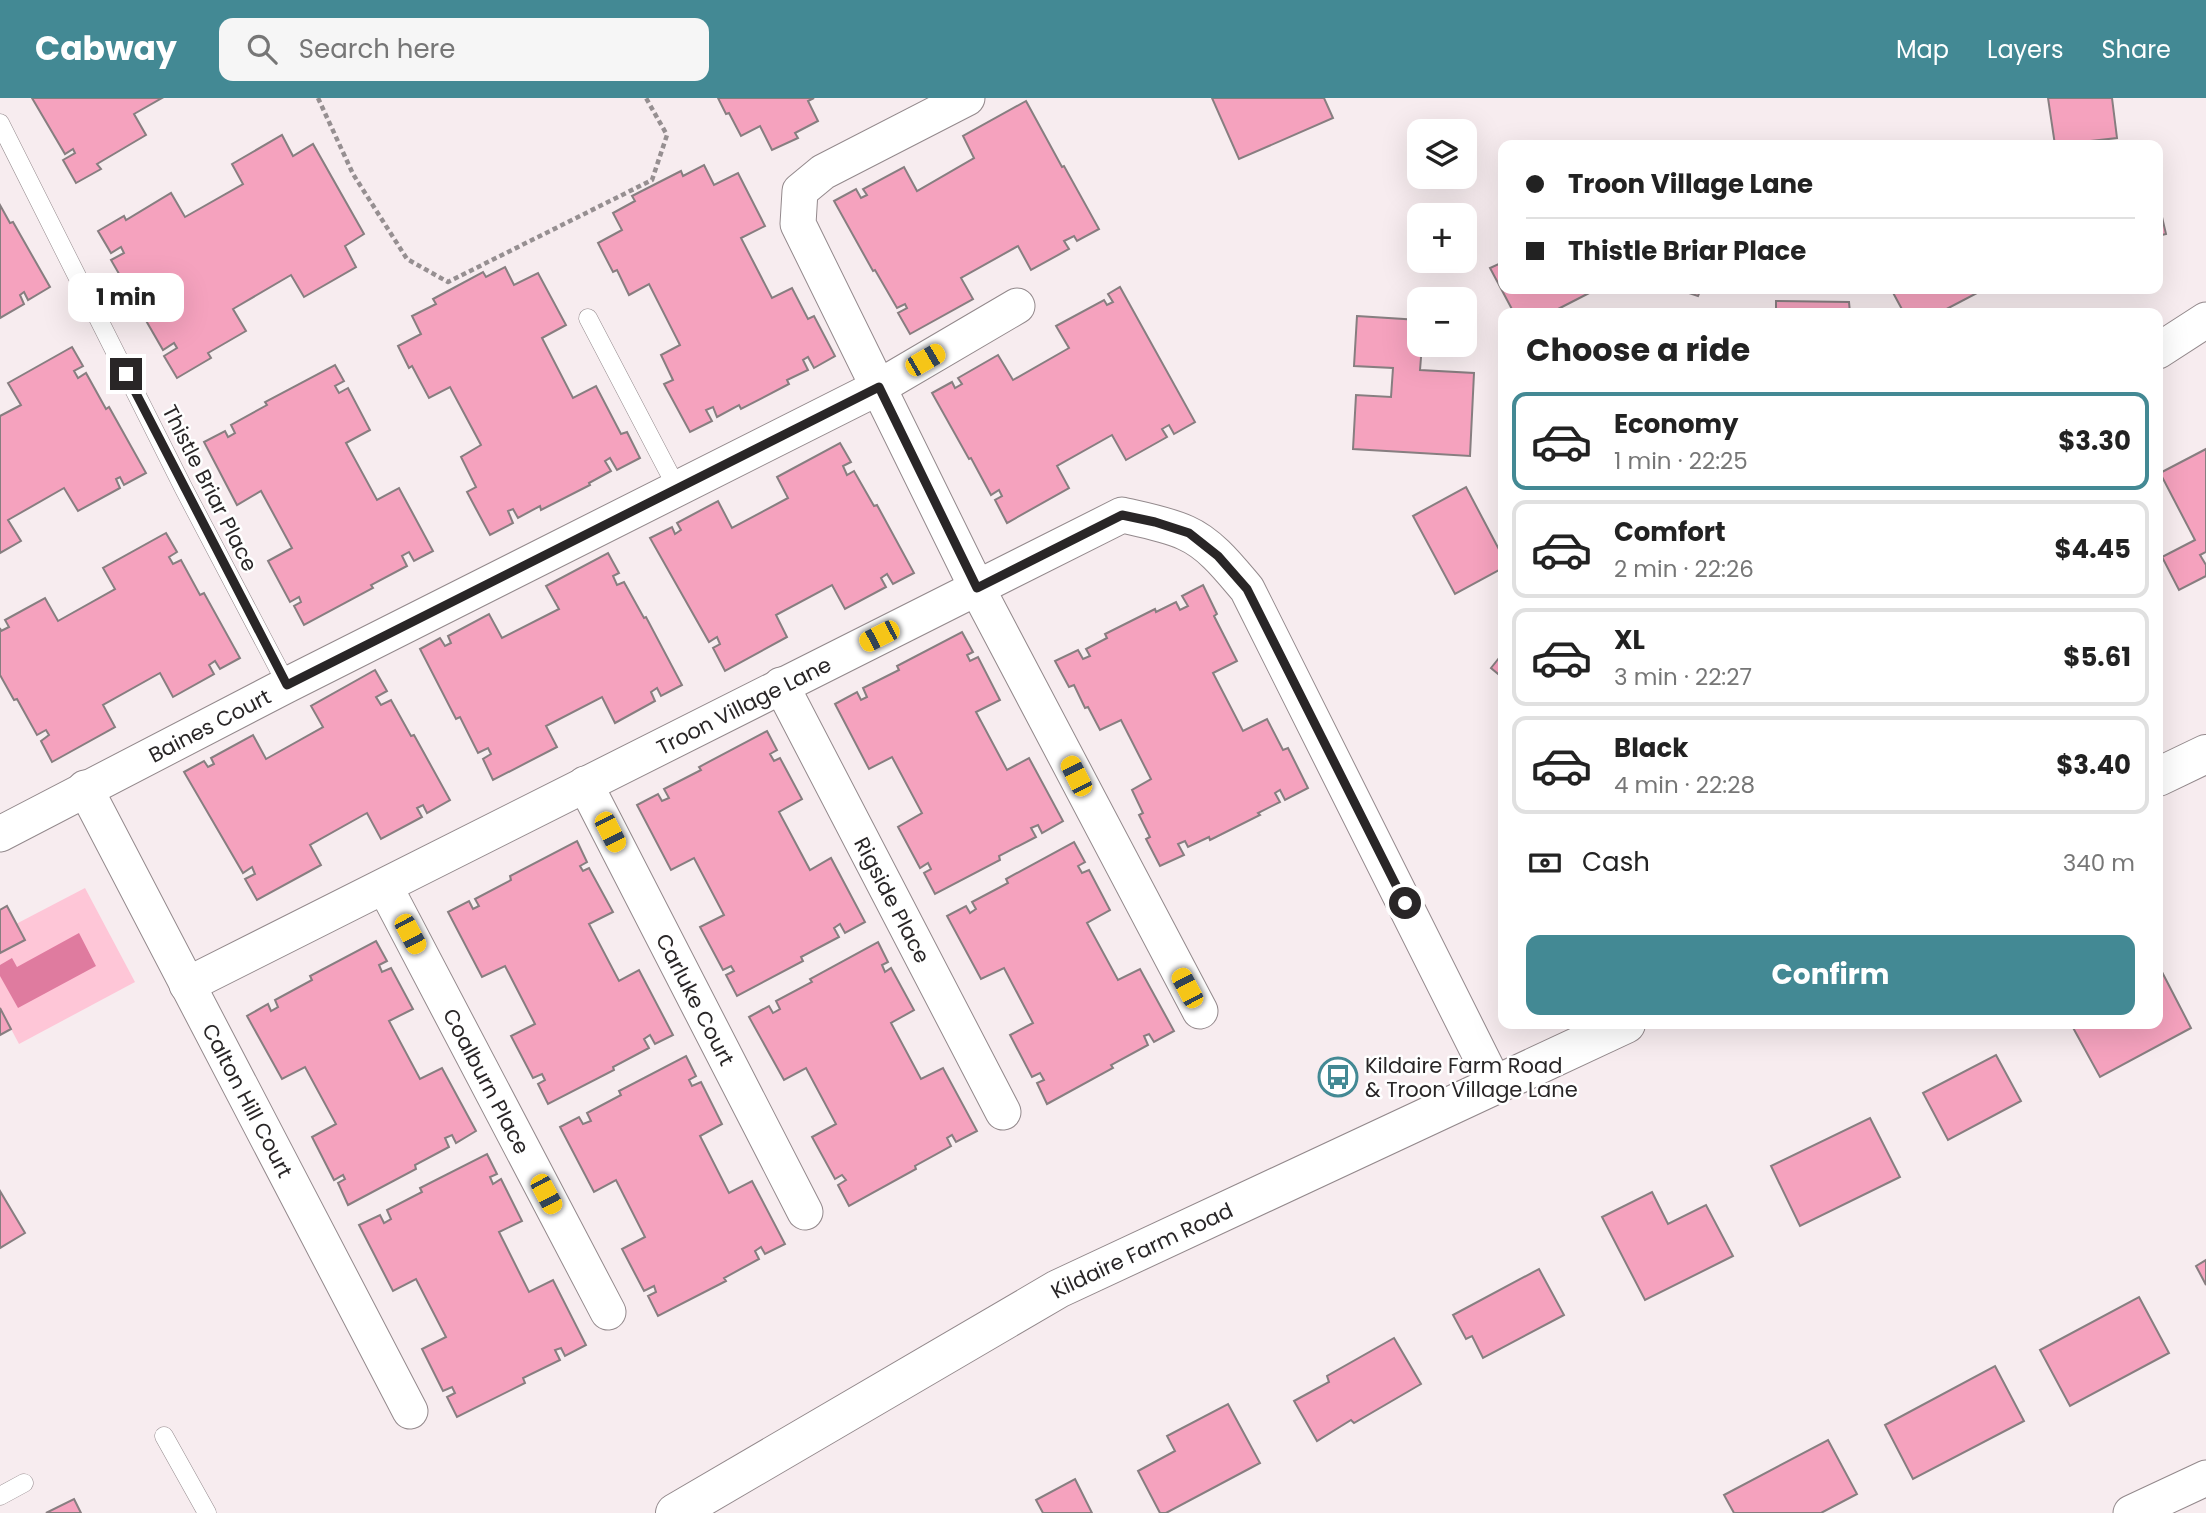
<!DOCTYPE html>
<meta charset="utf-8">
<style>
:root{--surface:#fff;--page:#f6f6f6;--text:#222;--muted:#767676;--line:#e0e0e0;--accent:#438994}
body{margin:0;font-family:Poppins,sans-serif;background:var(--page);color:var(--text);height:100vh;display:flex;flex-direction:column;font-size:26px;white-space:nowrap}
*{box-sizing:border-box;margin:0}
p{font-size:23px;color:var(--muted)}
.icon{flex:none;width:38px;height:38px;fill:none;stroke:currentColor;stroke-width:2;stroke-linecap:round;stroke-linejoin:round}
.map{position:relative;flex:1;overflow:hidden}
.details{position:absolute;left:1498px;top:210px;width:665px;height:721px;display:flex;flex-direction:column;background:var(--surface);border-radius:14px;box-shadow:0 7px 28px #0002}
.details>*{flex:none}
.banner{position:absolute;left:1498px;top:42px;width:665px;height:154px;border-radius:14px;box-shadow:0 7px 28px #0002;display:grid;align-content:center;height:154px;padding:0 28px;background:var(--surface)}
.controls{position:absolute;left:1407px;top:21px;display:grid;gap:14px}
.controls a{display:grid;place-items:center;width:70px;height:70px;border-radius:14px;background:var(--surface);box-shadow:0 7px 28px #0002;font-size:35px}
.end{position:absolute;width:32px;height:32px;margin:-16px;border:9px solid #292627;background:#fff;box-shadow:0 0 0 4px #fff}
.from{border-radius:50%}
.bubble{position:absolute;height:49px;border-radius:14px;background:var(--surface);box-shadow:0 7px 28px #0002;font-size:23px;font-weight:700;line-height:49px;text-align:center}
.car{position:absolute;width:21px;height:42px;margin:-21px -10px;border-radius:9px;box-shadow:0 0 5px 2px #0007;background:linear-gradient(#f5c518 24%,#345 0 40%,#f5c518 0 76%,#345 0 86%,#f5c518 0)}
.banner b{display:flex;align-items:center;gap:24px;height:66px;font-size:26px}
.banner b+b{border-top:2px solid var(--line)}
.banner i{width:18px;height:18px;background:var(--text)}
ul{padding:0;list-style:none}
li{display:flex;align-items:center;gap:21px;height:98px;margin:0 14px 10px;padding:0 14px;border:4px solid var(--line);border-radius:14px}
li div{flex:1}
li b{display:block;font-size:26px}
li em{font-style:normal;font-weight:700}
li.active{border-color:var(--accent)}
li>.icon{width:63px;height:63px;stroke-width:1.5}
h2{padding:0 28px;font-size:32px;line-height:84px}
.pay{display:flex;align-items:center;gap:18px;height:77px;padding:0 28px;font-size:26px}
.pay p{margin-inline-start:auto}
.button{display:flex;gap:14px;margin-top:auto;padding:14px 28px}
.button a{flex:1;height:80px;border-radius:14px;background:var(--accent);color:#fff;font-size:28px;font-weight:700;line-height:80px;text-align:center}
header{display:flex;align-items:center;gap:42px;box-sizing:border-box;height:98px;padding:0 35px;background:var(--accent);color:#fff}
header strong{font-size:33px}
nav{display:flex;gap:38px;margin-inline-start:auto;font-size:24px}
.search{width:490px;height:63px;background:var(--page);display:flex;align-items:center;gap:18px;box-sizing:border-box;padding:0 24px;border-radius:14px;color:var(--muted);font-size:26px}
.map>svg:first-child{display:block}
</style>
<header>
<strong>Cabway</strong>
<div class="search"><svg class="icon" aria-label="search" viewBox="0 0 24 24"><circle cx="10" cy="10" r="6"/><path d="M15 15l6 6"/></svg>Search here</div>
<nav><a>Map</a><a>Layers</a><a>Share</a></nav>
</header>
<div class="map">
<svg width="2206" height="1415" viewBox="0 0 2206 1415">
<rect width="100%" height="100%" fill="#f7ecef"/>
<path fill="#fec6d7" d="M85,790L135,884L19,946L0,910V855L16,826Z"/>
<path fill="#df7b9f" d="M79,835L96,868L18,910L0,878V867L12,860L17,869Z"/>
<g fill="#f5a2be" stroke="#877e80" stroke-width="2">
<path d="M32,0H162L134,16L146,37L97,66L101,71L76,85L63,62L75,55L73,51L65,56Z"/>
<path d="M718,0H814L808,3L818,23L795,35L798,40L772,52L760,28L741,38L729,15L726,16Z"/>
<path d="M1212,0H1324L1333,20L1239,61Z"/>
<path d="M2048,0H2112L2117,40L2055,47Z"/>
<path d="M1026,3L1062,69L1064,68L1099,131L1077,143L1074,138L1064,143L1069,151L1031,172L1018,148L961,180L973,201L910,236L898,215L907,210L905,206L897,210L875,172L873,173L834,103L856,91L861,100L867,97L863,91L904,69L917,93L974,60L963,38Z"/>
<path d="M282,37L293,58L313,46L364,136L345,148L356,169L304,199L291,177L233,211L246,233L208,255L211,260L177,280L164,258L177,250L174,245L163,252L111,162L124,155L121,149L111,155L98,133L124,118L126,122L171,95L185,119L243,86L232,66Z"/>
<path d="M704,67L714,87L738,75L765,128L741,140L772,200L792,190L808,221L814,218L835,258L814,270L808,259L803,262L808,272L787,282L789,286L741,311L739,307L717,319L713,309L706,312L712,323L690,334L664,286L673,282L661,257L680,247L649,186L629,197L617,172L613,174L598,145L622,132L613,115L635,103L632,98L681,73L683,78Z"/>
<path d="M2158,102L2166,136L2158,138Z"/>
<path d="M0,107L10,125L13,124L50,189L28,202L24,194L20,197L24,206L0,220Z"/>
<path d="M1503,164V191H1597L1558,211L1560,215H1514L1490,170Z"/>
<path d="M505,169L514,187L538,175L566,227L542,240L573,300L596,288L621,336L627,334L640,360L617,372L610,360L605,363L611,373L589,385L590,387L541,412L540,408L518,420L513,411L508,413L513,425L490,437L467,394L476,389L461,359L481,347L450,289L429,300L412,268L409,270L398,248L421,236L412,218L436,206L433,201L483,174L486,179Z"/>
<path d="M1120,189L1195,324L1174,336L1169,327L1162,331L1167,339L1126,362L1112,337L1057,368L1069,390L1007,425L995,402L1002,398L999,392L991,397L971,360L969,361L932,295L952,284L955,290L962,286L958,280L998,257L1013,282L1069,250L1056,228L1104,202L1107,207L1113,204L1108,196Z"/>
<path d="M1677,191H1701L1698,198Z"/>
<path d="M1891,191H1978L1979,194L1939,215H1904Z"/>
<path d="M1776,203L1849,204L1850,215H1776Z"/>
<path d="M1357,218L1419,222V247H1422L1420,272L1474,275L1470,358L1353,351L1356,297L1391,299L1393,270L1354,268Z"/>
<path d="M72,249L83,268L74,273L78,280L86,275L106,311L109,309L146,375L124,387L120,379L116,381L120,390L78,413L64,390L8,422L21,443L0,455V318L21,307L8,285Z"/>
<path d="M335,267L344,283L335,288L339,295L348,290L370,332L346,345L377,402L399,390L433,453L414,463L409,454L402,458L407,468L371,487L373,490L304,527L294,508L301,504L299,499L290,504L268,463L292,450L261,393L237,407L204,344L225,333L228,339L235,335L231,327L267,307L265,304Z"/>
<path d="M840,345L851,364L843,368L847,377L854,373L874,408L877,407L914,475L893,486L887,476L881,480L886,489L845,511L832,487L776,517L787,539L725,573L713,550L720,546L717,539L709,544L650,440L672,429L675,436L681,432L677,425L718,403L732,430L788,400L777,379Z"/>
<path d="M2206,351V454L2200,457L2206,467V478L2179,492L2162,459L2195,442L2160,375Z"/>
<path d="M1466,389L1503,459V470L1455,496L1413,418Z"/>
<path d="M166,435L177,454L169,459L173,466L181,462L200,497L204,495L240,560L220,571L215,563L209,567L214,576L173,599L160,575L103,607L115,629L52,664L41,643L49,637L46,632L37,637L17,601L14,602L0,577V530L1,533L9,529L5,522L45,500L58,523L115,491L103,470Z"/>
<path d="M608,455L619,475L613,478L617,487L624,484L644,520L646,519L682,587L661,598L657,590L651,594L655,603L615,625L602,599L546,628L557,649L493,682L483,661L491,656L488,650L478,655L460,619L456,621L420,551L440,540L445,548L451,545L448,538L489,516L502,540L559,511L546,488Z"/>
<path d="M1203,487L1217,516L1214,518L1237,563L1213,575L1243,633L1267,621L1283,652L1288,650L1308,690L1285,702L1280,692L1275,695L1280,704L1258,715L1260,717L1210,742L1209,739L1188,749L1185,743L1178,746L1184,757L1160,768L1146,741L1150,739L1139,717L1143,715L1132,692L1151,681L1121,622L1100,632L1088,609L1085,610L1074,587L1069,589L1055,563L1078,552L1083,561L1090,558L1086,551L1107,540L1105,536L1155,511L1156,514L1176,504L1180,512L1188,508L1182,498Z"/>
<path d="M962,534L973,554L967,557L970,563L978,559L1000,602L976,614L1007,672L1029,660L1063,723L1042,735L1038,727L1031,730L1036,739L999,758L1000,762L935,796L924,775L931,771L928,765L920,770L898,729L922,715L892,659L869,671L835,606L857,594L861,602L867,599L863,590L899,572L897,568Z"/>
<path d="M1503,555V580L1491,570Z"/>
<path d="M375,572L387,593L376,599L381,607L391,602L411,638L414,637L450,702L427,715L423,707L417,710L422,719L381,741L367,715L310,747L321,767L257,802L245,781L255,776L252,769L243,775L184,674L204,663L208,669L214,666L211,660L253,637L266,661L323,629L311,608Z"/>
<path d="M767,633L777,652L770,656L774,663L780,660L802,701L779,714L810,772L831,760L865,824L845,835L840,826L834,830L839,839L801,859L803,863L737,898L726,877L734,873L731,868L723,872L700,829L724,817L694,760L671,772L637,707L658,696L662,703L669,700L664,691L701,672L699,669Z"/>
<path d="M577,743L587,764L580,768L583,773L589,770L613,814L589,826L619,883L639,872L673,937L655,946L650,937L644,941L649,950L613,969L614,972L548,1006L538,986L545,982L542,976L533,980L511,938L535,926L505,868L482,879L448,814L469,803L473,811L479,808L475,801L511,782L510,778Z"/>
<path d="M1074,744L1085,764L1078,768L1082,775L1089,772L1110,812L1087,825L1118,882L1140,871L1174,933L1154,944L1149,936L1144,938L1148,947L1111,967L1113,970L1047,1006L1037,985L1044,982L1040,975L1032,979L1010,937L1033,925L1004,870L981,881L947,818L966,808L970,815L976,811L972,804L1008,785L1006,781Z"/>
<path d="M7,808L25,842L0,855V812Z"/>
<path d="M376,843L387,863L379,867L382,874L391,870L413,911L389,923L420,981L442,970L476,1033L456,1045L452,1037L445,1040L449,1049L415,1067L416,1071L348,1107L338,1085L345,1081L343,1077L334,1082L312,1039L336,1026L305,969L282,981L247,918L268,906L271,913L278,909L275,902L312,882L310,878Z"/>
<path d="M878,844L888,864L882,867L885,874L891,870L914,912L891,925L921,981L943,970L977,1033L956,1044L952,1037L947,1040L951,1048L915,1068L916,1071L849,1108L838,1087L846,1082L842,1077L835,1081L812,1039L836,1026L806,970L784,982L749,919L769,908L773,915L780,911L776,903L812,884L810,881Z"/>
<path d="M2162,874L2191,930L2100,979L2071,926H2158V876Z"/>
<path d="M0,910L11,931L0,937Z"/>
<path d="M1996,957L2021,1003L1948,1042L1923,995Z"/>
<path d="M686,958L696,978L689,982L692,988L701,984L722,1026L700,1038L729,1095L752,1083L785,1146L765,1156L761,1149L755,1153L759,1161L724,1180L726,1183L658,1218L648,1198L656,1194L654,1188L644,1193L622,1151L645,1139L616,1082L594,1094L560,1029L579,1019L583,1026L591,1023L587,1015L621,997L619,993Z"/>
<path d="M1870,1020L1900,1079L1800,1128L1771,1068Z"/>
<path d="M487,1056L497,1076L490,1079L493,1086L501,1081L522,1123L499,1134L529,1194L553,1182L586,1247L565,1258L561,1250L555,1252L560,1262L523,1280L525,1285L457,1319L447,1299L455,1295L452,1289L443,1293L422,1251L446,1239L416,1181L393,1193L359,1127L380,1117L384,1125L391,1121L387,1112L422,1094L420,1090Z"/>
<path d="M0,1093L25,1135L0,1150Z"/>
<path d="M1652,1094L1668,1126L1706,1107L1733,1158L1645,1202L1602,1119Z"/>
<path d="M2206,1162V1187L2196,1168Z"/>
<path d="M1539,1171L1564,1217L1483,1260L1472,1238L1466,1241L1453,1217Z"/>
<path d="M2139,1199L2169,1255L2070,1308L2040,1252Z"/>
<path d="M1394,1240L1421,1286L1354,1325L1351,1322L1317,1343L1294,1303L1329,1284L1327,1278Z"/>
<path d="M1995,1268L2024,1323L1913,1381L1885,1327Z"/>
<path d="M1228,1306L1260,1365L1166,1415H1160L1138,1373L1175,1353L1167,1338Z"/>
<path d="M1828,1342L1857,1396L1821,1415H1734L1724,1397Z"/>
<path d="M1075,1381L1092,1415H1043L1036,1402Z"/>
<path d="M74,1401L81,1415H46Z"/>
</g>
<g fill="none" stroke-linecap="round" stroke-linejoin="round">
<defs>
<g id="service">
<path d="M0,25L184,391L287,587"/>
<path d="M588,220L677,390"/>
<path d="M164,1338L207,1415"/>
<path d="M0,1398L24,1385"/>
</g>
<g id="minor">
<path d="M967,0L823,74L800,93L798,126L977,490L1200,913"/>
<path d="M2158,253L2206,222"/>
<path id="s1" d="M781,587L1003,1014"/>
<path id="s2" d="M585,686L805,1114"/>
<path id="s3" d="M85,690L410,1313"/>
<path id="s4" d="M0,736L287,587L879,289L1017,208"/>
<path id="s5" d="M385,789L608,1214"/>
<path id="s6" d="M187,887L1122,417C1144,422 1166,426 1186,435C1211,446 1230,471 1247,491L1495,987"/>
<path d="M2131,1415L2206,1380"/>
</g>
<g id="secondary">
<path d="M2158,679L2206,656"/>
<path id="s7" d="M675,1415L1058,1191L1626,926"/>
</g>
</defs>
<use href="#service" stroke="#93898c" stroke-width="19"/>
<use href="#minor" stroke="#93898c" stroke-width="37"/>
<use href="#secondary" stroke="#93898c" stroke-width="40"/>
<path stroke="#968f91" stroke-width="4.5" stroke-dasharray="5 3.5" stroke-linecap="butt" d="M318,0L353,76L407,161L448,184L652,82L667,37L646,0"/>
<use href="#service" stroke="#fff" stroke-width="18"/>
<use href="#minor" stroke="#fff" stroke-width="35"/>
<use href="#secondary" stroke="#fff" stroke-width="38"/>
</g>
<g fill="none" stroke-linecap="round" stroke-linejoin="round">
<path stroke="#292627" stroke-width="9" d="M126,276L287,587L879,289L977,490L1122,417L1155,424L1189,435L1218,458L1247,491L1405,805"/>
</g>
<defs>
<symbol id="bus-ring" viewBox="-11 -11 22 22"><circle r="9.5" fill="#fff" stroke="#438994" stroke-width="1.5"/><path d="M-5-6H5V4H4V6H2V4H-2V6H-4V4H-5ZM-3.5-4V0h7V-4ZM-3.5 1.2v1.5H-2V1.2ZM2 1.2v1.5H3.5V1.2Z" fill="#438994"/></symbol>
</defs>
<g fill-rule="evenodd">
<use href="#bus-ring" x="1316" y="957" width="44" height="44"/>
</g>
<g text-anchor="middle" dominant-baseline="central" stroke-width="5" stroke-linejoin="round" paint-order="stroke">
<g font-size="21" fill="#292627" stroke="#fff">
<text transform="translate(210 390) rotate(63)">Thistle Briar Place</text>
<text stroke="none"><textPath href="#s6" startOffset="623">Troon Village Lane</textPath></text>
<text stroke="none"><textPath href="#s4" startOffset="236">Baines Court</textPath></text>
<text stroke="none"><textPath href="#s1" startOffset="242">Rigside Place</textPath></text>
<text stroke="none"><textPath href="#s2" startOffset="242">Carluke Court</textPath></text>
<text stroke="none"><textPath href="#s5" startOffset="219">Coalburn Place</textPath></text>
<text stroke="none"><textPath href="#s3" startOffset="352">Calton Hill Court</textPath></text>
<text stroke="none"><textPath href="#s7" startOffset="536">Kildaire Farm Road</textPath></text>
</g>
<g font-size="21" fill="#292627" stroke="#fff" text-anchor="start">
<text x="1365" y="967">Kildaire Farm Road<tspan x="1365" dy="24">&amp; Troon Village Lane</tspan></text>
</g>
</g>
</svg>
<div class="controls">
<a><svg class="icon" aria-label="layers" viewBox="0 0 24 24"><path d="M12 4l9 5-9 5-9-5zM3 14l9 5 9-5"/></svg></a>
<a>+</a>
<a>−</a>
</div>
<i class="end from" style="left:1405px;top:805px"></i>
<i class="end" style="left:126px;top:276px"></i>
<div class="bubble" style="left:68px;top:175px;width:116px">1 min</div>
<i class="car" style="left:925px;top:262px;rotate:60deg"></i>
<i class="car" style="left:879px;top:538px;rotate:243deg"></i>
<i class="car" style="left:1076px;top:678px;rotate:333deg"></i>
<i class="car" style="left:610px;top:734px;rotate:153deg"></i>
<i class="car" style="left:410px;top:836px;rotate:152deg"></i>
<i class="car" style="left:1187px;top:890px;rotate:332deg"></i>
<i class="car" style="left:546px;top:1096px;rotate:152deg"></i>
<div class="banner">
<b><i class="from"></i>Troon Village Lane</b>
<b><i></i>Thistle Briar Place</b>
</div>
<section class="details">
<h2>Choose a ride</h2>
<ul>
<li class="active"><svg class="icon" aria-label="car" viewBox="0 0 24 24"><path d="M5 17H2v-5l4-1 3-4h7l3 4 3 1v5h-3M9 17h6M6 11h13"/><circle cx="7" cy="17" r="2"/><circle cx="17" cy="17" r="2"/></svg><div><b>Economy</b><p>1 min · 22:25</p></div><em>$3.30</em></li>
<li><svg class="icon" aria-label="car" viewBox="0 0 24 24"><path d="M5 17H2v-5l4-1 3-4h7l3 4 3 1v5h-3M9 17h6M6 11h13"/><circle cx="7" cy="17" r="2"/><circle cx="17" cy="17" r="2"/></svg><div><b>Comfort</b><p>2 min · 22:26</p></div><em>$4.45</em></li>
<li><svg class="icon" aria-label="car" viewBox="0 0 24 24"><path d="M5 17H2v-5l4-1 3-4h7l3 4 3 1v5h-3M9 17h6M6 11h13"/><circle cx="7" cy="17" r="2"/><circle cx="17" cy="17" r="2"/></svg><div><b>XL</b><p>3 min · 22:27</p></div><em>$5.61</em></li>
<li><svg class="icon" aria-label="car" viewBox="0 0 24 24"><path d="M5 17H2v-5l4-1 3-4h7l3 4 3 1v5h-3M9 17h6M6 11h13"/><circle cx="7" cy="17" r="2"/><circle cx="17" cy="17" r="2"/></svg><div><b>Black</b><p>4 min · 22:28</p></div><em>$3.40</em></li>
</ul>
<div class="pay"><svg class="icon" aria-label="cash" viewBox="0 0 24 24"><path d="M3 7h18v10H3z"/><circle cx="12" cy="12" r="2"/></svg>Cash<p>340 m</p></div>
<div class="button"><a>Confirm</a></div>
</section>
</div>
